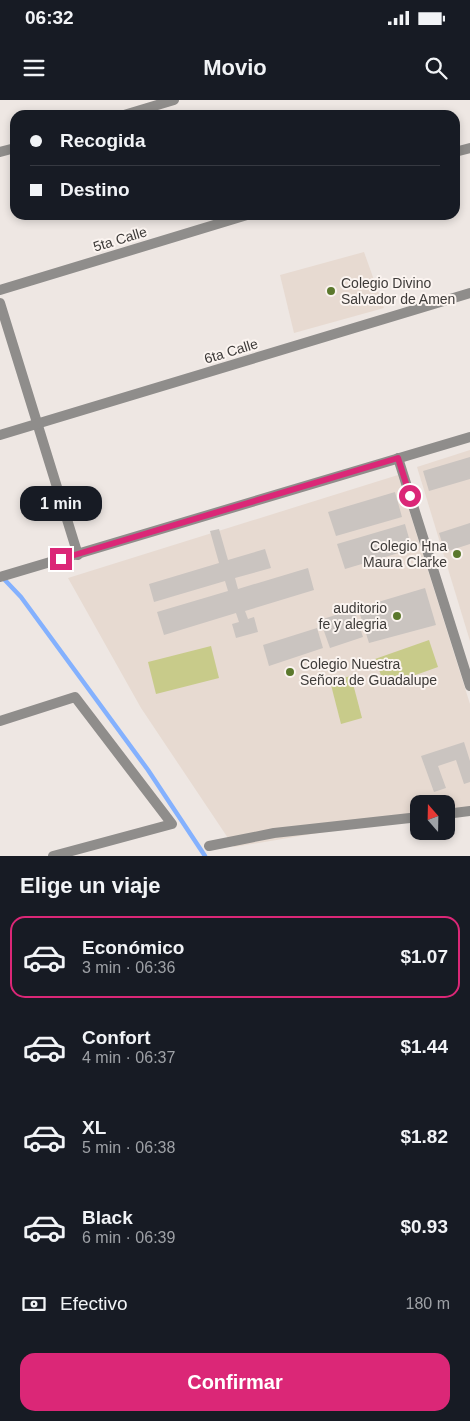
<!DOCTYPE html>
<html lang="es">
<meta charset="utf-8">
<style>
:root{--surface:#171b24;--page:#20242c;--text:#f1f3f6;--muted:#9ea1a6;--line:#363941;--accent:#db2777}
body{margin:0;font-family:Arial,sans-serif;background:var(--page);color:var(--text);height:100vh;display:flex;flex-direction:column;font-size:19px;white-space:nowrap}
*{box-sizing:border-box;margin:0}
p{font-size:16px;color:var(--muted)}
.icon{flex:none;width:28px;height:28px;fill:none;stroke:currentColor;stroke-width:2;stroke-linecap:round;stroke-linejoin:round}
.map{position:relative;height:756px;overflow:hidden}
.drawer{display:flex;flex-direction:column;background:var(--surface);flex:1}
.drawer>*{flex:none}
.hud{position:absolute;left:10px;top:10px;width:450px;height:110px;border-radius:15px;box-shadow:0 2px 8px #0003;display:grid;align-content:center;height:110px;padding:0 20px;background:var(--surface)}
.needle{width:32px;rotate:340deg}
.fabs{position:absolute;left:410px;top:695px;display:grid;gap:10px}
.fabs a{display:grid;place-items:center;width:45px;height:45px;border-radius:10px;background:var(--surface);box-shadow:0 2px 8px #0003;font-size:25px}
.end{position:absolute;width:22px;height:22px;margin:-11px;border:6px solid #db2777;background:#fff;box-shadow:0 0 0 2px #fff}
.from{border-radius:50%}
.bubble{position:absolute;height:35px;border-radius:15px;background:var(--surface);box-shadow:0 2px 8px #0003;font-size:16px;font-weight:700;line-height:35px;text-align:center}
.hud b{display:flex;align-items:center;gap:18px;height:48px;font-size:19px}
.hud b+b{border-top:1px solid var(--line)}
.hud i{width:12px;height:12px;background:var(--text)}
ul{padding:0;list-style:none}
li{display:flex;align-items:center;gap:15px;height:82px;margin:0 10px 8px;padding:0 10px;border:2px solid transparent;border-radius:15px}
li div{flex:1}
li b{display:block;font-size:19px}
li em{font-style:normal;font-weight:700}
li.current{border-color:var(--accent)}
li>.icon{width:45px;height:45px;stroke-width:1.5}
h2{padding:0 20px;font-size:22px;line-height:60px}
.pay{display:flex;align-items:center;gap:12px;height:55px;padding:0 20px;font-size:19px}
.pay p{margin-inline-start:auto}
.button{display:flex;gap:10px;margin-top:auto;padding:10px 20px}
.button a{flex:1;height:58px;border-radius:15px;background:var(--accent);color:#fff;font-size:20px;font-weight:700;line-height:58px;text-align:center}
.status{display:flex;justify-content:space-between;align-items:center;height:35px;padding:0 25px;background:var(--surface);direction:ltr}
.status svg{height:14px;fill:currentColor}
header{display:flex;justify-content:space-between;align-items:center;height:65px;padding:0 20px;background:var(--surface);font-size:22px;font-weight:700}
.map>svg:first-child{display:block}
</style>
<div class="status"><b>06:32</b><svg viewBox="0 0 49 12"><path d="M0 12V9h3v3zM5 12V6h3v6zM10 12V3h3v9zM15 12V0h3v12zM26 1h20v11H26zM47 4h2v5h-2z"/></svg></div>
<header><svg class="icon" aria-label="menu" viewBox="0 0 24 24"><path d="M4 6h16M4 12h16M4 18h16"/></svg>Movio<svg class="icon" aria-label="search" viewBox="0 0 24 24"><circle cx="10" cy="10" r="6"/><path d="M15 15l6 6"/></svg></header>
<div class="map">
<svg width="470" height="756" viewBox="0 0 470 756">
<rect width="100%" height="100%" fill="#eee7e3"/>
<g fill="#e7dad1">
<path d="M364,152L384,208L294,233L280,175Z"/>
<path d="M470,350V541L417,367Z"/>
<path d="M398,375L470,604V707L446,711V704H419V716L234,747L141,608L68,478Z"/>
</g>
<g fill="#c8cb8a">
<path d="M429,540L438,567L385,586L375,559Z"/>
<path d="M211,546L219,578L156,594L148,562Z"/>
<path d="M351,576L362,618L341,624L330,581Z"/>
</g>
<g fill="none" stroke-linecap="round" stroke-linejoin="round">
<path stroke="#84b1fe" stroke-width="4.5" d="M2,477L21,497L148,670L205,756"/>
</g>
<g fill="#cac4c0">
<path d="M470,357V379L429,391L423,371Z"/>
<path d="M395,392L402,417L336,436L328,412Z"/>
<path d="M470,423V444L445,452L439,433Z"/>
<path d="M405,424L412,449L345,469L337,444Z"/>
<path d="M219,429L228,460L265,449L271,468L235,478L238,489L308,468L314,490L245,511L248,519L254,517L258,532L236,538L232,524L239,522L236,513L164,535L157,512L228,491L225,481L154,502L149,484L219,463L210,431Z"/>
<path d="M425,488L436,525L369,543L358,508Z"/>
<path d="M354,509L363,537L330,548L320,520Z"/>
<path d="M317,528L323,548L269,566L263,545Z"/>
<path d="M464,642L470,661V682L464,684L456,660L438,666L446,688L434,692L421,656Z"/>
</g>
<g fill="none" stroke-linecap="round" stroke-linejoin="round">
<g stroke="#8f8d8b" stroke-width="10">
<path d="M124,15L174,0"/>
<path d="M0,52L15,48"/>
<path d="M455,52L470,48"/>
<path d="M0,190L247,115"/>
<path d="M0,203L78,455"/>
<path d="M398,358L470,586"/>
<path d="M0,477L470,337"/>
<path d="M0,621L75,597L172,724L53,756"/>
<path d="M446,714L470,711"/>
<path d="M209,746L274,733L419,717"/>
</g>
<path stroke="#8f8d8b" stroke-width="10" d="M0,335L470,193"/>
</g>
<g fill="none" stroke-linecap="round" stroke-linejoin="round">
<path stroke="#db2777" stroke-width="6" d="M61,459L398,358L410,396"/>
</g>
<g fill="#5b782c" stroke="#fbf4f0" stroke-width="2">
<circle cx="331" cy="191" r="5"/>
<circle cx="457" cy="454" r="5"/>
<circle cx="397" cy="516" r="5"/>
<circle cx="290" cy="572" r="5"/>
</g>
<g text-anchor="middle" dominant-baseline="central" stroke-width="4" stroke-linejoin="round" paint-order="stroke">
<g font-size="14" fill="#3e3b39" stroke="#fbf4f0">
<text transform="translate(120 139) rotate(-17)">5ta Calle</text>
<text transform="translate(231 251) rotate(-17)">6ta Calle</text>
</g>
<g font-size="14" fill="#3e3b39" stroke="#fbf4f0" text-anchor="start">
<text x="341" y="183">Colegio Divino<tspan x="341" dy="16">Salvador de Amen</tspan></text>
<text x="447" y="446" text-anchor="end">Colegio Hna<tspan x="447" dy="16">Maura Clarke</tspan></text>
<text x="387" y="508" text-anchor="end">auditorio<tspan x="387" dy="16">fe y alegria</tspan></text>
<text x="300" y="564">Colegio Nuestra<tspan x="300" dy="16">Señora de Guadalupe</tspan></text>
</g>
</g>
</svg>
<div class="fabs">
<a><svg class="needle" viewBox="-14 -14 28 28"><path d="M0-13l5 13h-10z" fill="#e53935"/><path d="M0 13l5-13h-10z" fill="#9ea1a6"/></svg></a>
</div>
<i class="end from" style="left:410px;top:396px"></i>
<i class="end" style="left:61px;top:459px"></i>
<div class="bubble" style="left:20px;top:386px;width:82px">1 min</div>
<div class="hud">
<b><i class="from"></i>Recogida</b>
<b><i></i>Destino</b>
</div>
</div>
<section class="drawer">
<h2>Elige un viaje</h2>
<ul>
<li class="current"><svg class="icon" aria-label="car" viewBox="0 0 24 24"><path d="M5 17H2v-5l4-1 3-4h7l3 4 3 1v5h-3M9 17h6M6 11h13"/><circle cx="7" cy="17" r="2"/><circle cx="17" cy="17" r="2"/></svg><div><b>Económico</b><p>3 min · 06:36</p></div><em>$1.07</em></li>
<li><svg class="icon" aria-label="car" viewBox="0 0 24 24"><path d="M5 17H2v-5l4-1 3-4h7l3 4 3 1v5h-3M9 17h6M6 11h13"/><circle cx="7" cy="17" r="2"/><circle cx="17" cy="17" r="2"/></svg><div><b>Confort</b><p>4 min · 06:37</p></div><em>$1.44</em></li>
<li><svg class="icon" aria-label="car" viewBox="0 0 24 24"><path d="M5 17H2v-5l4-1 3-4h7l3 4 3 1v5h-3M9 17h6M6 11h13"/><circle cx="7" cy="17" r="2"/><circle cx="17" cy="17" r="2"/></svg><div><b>XL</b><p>5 min · 06:38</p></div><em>$1.82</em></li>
<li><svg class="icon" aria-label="car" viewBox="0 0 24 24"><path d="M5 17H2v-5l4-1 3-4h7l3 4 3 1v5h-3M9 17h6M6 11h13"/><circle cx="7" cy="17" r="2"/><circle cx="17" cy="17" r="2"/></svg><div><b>Black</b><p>6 min · 06:39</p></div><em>$0.93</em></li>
</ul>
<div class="pay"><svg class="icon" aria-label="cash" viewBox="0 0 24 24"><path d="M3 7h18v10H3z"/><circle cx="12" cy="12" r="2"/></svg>Efectivo<p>180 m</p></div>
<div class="button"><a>Confirmar</a></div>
</section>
